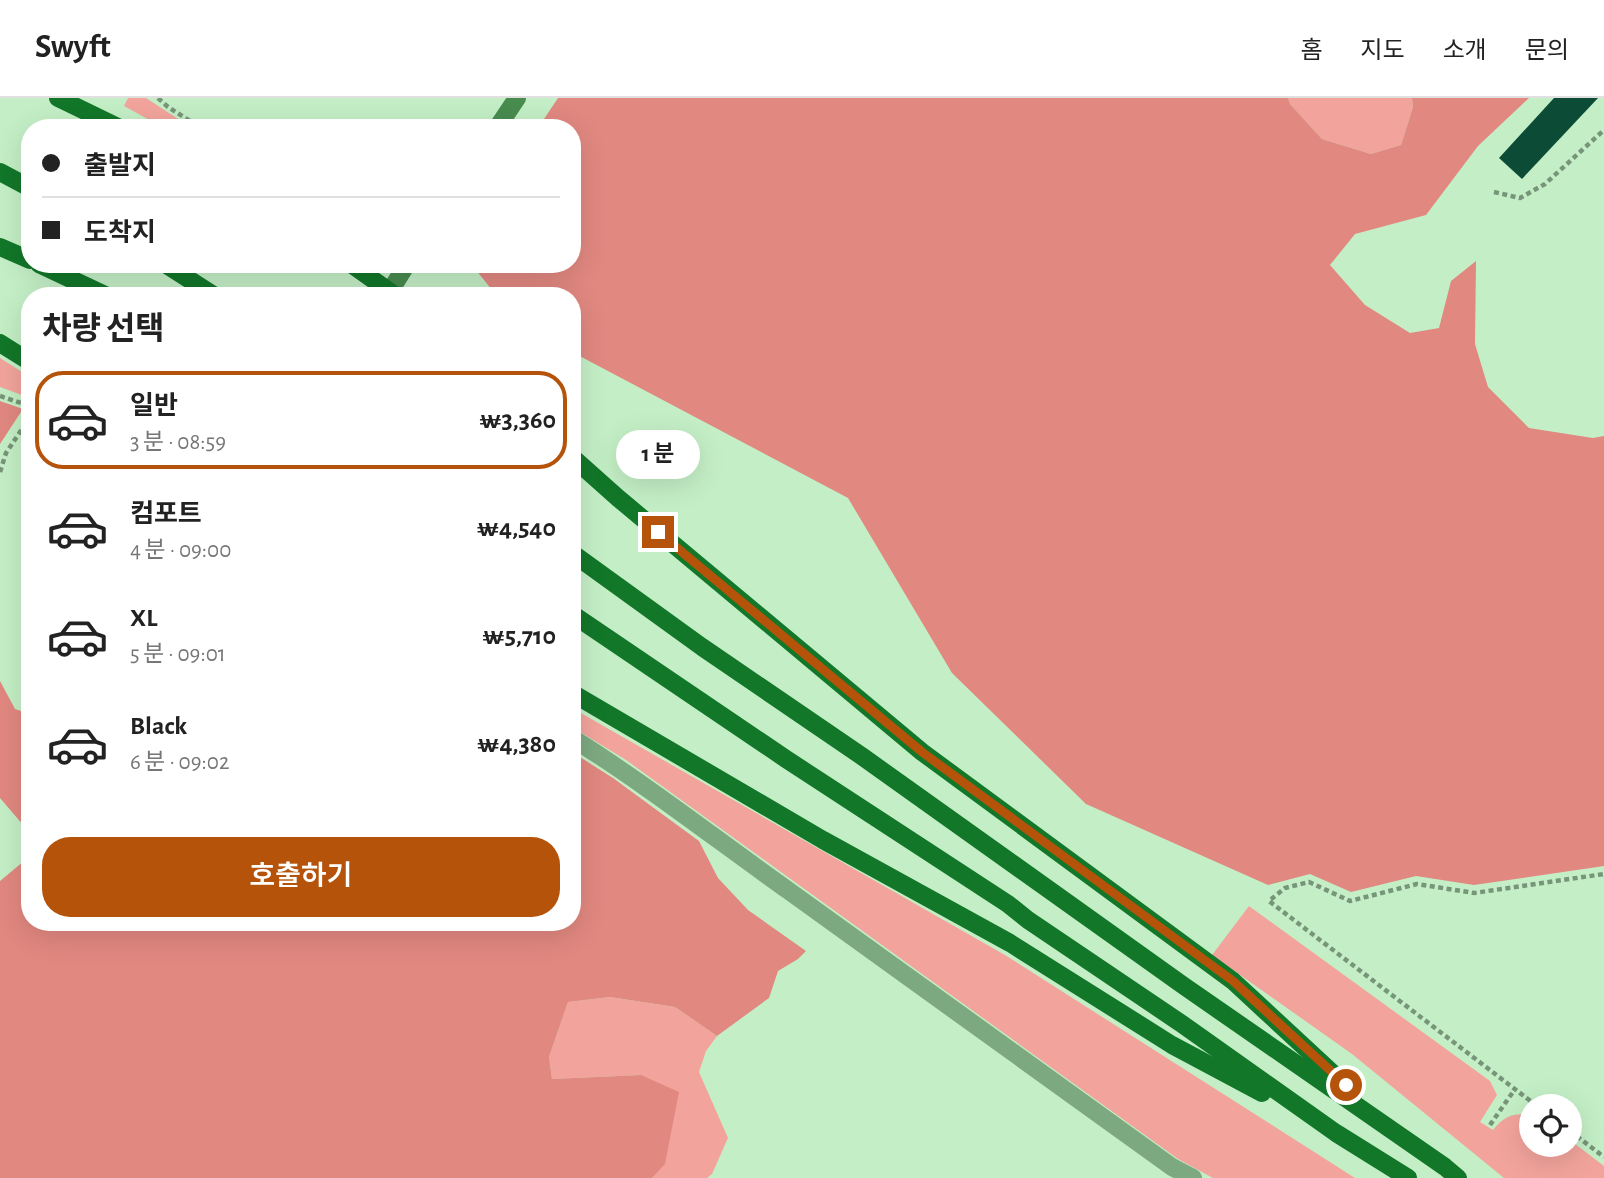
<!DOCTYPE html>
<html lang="ko">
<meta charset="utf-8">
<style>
:root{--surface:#fff;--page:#f2f2f2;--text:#222;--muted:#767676;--line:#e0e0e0;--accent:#b45309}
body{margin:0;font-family:"Alegreya Sans","Noto Sans KR",sans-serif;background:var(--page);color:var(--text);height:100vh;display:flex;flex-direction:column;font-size:26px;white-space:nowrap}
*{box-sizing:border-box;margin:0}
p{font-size:23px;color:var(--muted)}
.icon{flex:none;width:38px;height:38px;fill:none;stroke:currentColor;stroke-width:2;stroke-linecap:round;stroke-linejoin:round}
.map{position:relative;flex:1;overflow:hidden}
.drawer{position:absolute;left:21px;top:189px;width:560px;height:644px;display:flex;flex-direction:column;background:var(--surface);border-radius:28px;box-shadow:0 7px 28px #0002}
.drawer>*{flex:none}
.hud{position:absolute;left:21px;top:21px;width:560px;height:154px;border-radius:28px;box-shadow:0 7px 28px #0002;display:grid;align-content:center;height:154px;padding:0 21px;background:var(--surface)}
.buttons{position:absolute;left:1519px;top:996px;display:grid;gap:14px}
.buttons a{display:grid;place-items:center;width:63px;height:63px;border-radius:50%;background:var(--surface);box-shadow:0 7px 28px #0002;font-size:35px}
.end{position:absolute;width:32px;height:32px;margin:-16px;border:9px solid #b45309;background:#fff;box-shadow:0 0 0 4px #fff}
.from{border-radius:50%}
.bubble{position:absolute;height:49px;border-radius:24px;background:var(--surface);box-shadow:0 7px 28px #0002;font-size:23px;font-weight:600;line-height:49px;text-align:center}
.hud b{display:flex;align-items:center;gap:24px;height:66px;font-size:26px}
.hud b+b{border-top:2px solid var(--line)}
.hud i{width:18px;height:18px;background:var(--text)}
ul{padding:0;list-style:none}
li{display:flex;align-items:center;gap:21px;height:98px;margin:0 14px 10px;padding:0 7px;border:4px solid transparent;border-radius:28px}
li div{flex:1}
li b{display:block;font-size:26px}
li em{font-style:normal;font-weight:600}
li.selected{border-color:var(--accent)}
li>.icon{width:63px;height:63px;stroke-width:1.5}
h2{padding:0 21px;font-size:32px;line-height:84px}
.primary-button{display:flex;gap:14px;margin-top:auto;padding:14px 21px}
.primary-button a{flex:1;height:80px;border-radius:28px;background:var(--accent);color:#fff;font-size:28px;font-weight:600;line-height:80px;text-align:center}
header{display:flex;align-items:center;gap:42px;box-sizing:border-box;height:98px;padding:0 35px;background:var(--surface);border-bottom:2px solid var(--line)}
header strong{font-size:33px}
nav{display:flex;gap:38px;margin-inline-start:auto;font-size:24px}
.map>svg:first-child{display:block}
</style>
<header>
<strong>Swyft</strong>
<nav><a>홈</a><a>지도</a><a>소개</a><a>문의</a></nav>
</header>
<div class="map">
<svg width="1604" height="1080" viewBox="0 0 1604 1080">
<rect width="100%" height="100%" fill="#c4efc6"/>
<g fill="#f2a49c">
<path d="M128,0H146L192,30H164L124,8Z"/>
<path d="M1288,0H1412L1413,9L1401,47L1371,56L1322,41L1290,6Z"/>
<path d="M0,260L30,279V300L0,289Z"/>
<path d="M572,610L1005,857L1355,1080H1213L1178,1061L626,662L572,629Z"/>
<path d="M1249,808L1490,983L1497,997L1480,1024L1493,1032C1506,1017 1511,1016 1531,1016V1046H1570V1042L1604,1068V1080H1504L1352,956L1212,857Z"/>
<path d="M610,899L675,909L717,938L706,953L699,974L728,1040L712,1076L707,1080H652L665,1065L641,977L552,981L549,959L568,904Z"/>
</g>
<g fill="#e18880">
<path d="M558,0H1288L1290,6L1322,41L1371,56L1401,47L1413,9L1412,0H1529L1478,48L1426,117L1355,136L1330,167L1365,207L1410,235L1439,230L1451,183L1476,163L1475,246L1488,289L1529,330L1593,340L1604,338V768L1474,787L1416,778L1351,794L1310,776L1268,787L1086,706L952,575L848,400L572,254V198H497L471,166H572V30H538Z"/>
<path d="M0,303L23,311L0,346Z"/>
<path d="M0,583L15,611L30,616V735L0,700Z"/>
<path d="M572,654L613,680L699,743L718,780L748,812L806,853L798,861L778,873L769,900L717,938L675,909L610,899L568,904L549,959L552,981L641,977L679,994L665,1066L652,1080H0V783L30,758V824H572Z"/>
</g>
<path fill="#0c4b36" d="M1554,0H1598L1522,81L1499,60Z"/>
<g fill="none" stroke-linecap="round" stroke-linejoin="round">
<g stroke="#779578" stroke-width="4.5" stroke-dasharray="5 3.5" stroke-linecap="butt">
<path d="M158,0L168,9L201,30"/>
<path d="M1494,94L1520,100L1545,86L1604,32"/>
<path d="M0,298L30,308"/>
<path d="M0,374L6,355L30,319"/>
<path d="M1537,1008L1269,803L1285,790L1309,784L1350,803L1417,786L1474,795L1604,776"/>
<path d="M1490,1027L1515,991"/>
<path d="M1570,1033L1604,1059"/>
</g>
<path stroke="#7da980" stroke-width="18" d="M572,640C647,687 717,742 789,793C916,885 1044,977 1172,1069L1193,1080"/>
<g stroke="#488c4f" stroke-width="18">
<path d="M497,30L517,0"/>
<path d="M387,198L407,166"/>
</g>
<g stroke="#127729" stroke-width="18">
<path d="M58,0L120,30"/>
<path d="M0,74L30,90"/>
<path d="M0,149L30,162"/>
<path d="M39,166L107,198"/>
<path d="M165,166L215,198"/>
<path d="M351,166L396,198"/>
<path d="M0,245L30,264"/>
<path d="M572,359L618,400L922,654L1233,883L1354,995"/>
<path d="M572,455L702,549L863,659L1184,888L1445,1069L1458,1080"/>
<path d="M572,516L786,661L1008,806L1028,822L1182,926L1336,1035L1408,1080"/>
<path d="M572,595L823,742L1010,845L1172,947L1262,995"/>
</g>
</g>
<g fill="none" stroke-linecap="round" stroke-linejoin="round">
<path stroke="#b45309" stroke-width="9" d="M658,434L922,654L1233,883L1346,987"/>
</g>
</svg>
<div class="buttons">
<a><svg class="icon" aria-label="locate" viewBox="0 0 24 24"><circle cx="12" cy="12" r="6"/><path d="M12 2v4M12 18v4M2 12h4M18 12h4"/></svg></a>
</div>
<i class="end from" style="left:1346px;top:987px"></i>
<i class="end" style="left:658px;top:434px"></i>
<div class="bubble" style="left:616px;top:332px;width:84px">1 분</div>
<div class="hud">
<b><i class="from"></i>출발지</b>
<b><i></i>도착지</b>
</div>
<section class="drawer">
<h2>차량 선택</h2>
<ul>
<li class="selected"><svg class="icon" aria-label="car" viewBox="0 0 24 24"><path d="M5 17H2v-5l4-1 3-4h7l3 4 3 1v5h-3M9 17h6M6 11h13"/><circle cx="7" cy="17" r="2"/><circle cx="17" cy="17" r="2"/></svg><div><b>일반</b><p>3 분 · 08:59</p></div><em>₩3,360</em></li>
<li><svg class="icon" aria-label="car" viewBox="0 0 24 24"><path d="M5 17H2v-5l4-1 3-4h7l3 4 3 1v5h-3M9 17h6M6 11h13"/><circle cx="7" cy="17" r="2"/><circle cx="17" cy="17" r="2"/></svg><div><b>컴포트</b><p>4 분 · 09:00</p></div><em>₩4,540</em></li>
<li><svg class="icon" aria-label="car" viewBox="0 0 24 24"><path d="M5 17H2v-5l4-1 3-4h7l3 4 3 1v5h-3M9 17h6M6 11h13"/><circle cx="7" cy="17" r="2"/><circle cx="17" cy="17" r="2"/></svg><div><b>XL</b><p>5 분 · 09:01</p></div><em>₩5,710</em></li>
<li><svg class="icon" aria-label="car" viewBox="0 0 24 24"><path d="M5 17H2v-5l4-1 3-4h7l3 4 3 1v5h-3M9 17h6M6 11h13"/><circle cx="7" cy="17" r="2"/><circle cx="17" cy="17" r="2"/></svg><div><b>Black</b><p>6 분 · 09:02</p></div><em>₩4,380</em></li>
</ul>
<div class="primary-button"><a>호출하기</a></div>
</section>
</div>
